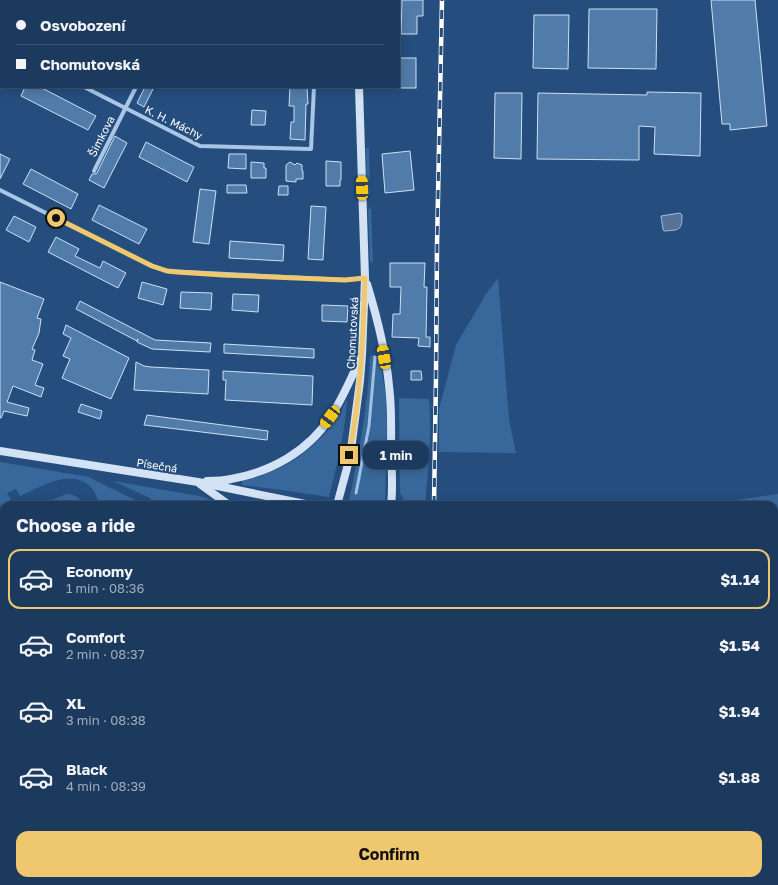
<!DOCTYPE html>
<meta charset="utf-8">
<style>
:root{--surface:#1c3a5e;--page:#294567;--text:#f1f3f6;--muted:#a0adbc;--line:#3a5473;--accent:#efc76e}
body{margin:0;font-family:"Golos Text",sans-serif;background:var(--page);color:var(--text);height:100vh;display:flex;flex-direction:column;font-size:15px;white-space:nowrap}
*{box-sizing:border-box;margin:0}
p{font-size:13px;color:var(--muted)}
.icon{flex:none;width:22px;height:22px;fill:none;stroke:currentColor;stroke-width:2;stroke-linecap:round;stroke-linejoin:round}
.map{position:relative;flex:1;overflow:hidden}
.details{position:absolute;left:0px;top:501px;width:778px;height:384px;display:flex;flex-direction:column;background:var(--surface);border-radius:12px 12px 0 0;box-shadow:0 2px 10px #0003,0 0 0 1px var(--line)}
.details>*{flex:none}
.banner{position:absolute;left:0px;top:0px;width:400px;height:88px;box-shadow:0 2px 10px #0003,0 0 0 1px var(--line);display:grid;align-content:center;height:88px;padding:0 16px;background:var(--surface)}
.end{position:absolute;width:18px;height:18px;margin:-9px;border:5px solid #efc76e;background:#111;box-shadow:0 0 0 2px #111}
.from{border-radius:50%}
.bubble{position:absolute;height:28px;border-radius:12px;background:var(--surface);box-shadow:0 2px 10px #0003,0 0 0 1px var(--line);font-size:13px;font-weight:700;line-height:28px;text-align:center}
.car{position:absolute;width:12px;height:24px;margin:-12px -6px;border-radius:5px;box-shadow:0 0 3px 1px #0007;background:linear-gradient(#f5c518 24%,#345 0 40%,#f5c518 0 76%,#345 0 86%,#f5c518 0)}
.banner b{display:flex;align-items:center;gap:14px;height:38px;font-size:15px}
.banner b+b{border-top:1px solid var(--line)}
.banner i{width:10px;height:10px;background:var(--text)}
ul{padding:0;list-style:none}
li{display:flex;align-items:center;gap:12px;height:60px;margin:0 8px 6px;padding:0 8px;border:2px solid transparent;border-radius:12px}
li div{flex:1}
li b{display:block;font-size:15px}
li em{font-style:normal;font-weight:700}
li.on{border-color:var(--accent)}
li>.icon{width:36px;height:36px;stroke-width:1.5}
h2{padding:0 16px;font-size:18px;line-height:48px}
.primary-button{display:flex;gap:8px;margin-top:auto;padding:8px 16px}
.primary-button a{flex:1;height:46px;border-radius:12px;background:var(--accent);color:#111;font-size:16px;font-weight:700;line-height:46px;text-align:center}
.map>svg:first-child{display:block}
</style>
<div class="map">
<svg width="778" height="885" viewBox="0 0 778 885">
<rect width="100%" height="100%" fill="#254e7e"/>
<g fill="#38689b">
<path d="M366,148H369L370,195H367Z"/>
<path d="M371,207L373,262H370L368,210Z"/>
<path d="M498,278L509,420L516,453L439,452V409L456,345L486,294Z"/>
<path d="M372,355L378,356L380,359L386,397L387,426L385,505H374L349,501C359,453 368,405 370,357Z"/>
<path d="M399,398L429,399C432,435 428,470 425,505H406L400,492Z"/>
<path d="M347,400C345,433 337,465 329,497L289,491L242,485V481C249,479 257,478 263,475C288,466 310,451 327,431C335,422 341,411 347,400Z"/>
<path d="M0,462L89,477L106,486L146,505H99C97,495 93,487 84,482C64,471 39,488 20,496L16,489L7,493L11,500L8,502V504L0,505Z"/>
<path d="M113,481L199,496L206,498L221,505C214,505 208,504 202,505H158L148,497Z"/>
<path d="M67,494C75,494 80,498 83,505H42L46,502Z"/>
<path d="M778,494V529L774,531V505H565L707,504Z"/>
<path d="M4,583V642L0,648V584Z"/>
<path d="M778,625V696L774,699V628Z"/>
<path d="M778,727V800L774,803V731Z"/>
<path d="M4,867V881H38L33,885H0V870Z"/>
<path d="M547,881H586L582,885H541Z"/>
<path d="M619,881H690L686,885H614Z"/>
</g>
<path fill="#567396" stroke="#9ec1e6" d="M680,213L682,215C682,231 679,230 664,231L663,229L661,216Z"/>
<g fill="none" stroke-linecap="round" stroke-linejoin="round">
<path stroke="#9ec1e6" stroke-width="3" d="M356,493L369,426L375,357"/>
</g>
<g fill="#517ba9" stroke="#cde0f4">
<path d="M402,0H423V16H417V34H401Z"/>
<path d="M711,0H755L767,126L730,130V124H722Z"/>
<path d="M589,9H657L656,69L588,68Z"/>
<path d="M534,15H569L568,69L533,68Z"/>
<rect x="399" y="58" width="17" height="30"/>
<path d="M25,87H40L96,116L88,130L21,96Z"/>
<path d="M145,87H154L144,107L137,103Z"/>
<path d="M290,87H307L308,104H306L305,140L290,139L291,122H294V106H289Z"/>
<path d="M647,92L701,93L700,156L654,154L655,127L639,126V160L537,159L538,93L647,95Z"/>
<path d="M495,93H522L521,159L494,158Z"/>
<path d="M252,110L266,111L265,125H251Z"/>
<path d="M115,136L127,143L104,188L89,180L92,174H95L97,173Z"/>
<path d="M146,142L194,167L187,182L139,157Z"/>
<path d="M410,151L414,190L385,193L382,154Z"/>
<path d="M0,154L10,159L0,179Z"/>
<path d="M229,154H246V169L228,168Z"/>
<path d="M326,161L341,162V180H340V186H326Z"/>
<path d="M251,162L264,163V168H266V178H251Z"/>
<path d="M290,162L295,165L297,163L302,165V171H303V179H296V182L286,181V165Z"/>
<path d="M31,169L78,194L71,209L23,184Z"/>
<path d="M227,185H246L247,193H227Z"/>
<path d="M279,186H288V195H278Z"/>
<path d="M200,189L216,191L209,244L193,242Z"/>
<path d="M99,205L147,229L139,244L92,220Z"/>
<path d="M311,206L326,207L323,260L308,259Z"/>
<path d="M14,216L36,227L29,242L6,230Z"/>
<path d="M56,237L79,249L75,256L100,268L103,261L126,273L118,288L48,252Z"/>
<path d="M230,241L284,245L283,261L229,258Z"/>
<path d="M390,263H425L424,287H427L426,337H430V347L418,346L419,338L392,337L393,314H400L401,287H390Z"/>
<path d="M0,282L44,299L37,318L41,319L39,333L32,349L35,350L32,360L43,364L35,385L44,388L41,397L13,386L7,402L29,408L27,416L4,411L1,418H0Z"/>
<path d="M142,282L167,289L163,305L138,298Z"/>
<path d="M181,292L212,293L211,310L180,308Z"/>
<path d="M233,294L259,295L258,312L232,310Z"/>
<path d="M80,301L155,340L211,343L210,352L152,349L137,342L138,339L137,341L76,309Z"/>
<path d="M322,305L348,306L347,322L322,321Z"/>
<path d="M66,325L129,358L111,399L62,378L70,359L63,356L71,338L63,334Z"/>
<path d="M224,344L314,349V358L224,353Z"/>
<path d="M136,362L144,366L151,367L209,370L208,394L134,390Z"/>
<path d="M223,371L313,376L312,405L225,400L226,380H223Z"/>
<path d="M411,371H421L422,379L421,380H411Z"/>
<path d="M81,404L102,411L100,419L78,412Z"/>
<path d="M147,415L268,431L267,440L144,425Z"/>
</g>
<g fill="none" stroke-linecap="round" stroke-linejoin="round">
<g stroke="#aac6e6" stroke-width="4">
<path d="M194,0L254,1"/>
<path d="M183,1L184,0"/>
<path d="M0,43H1"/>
<path d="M84,87L200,146L311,149L314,87"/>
<path d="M94,171L136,87"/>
<path d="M0,190L152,266L167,271L187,272L345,280L365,278"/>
<path d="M0,511L4,510"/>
<path d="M0,738L4,734"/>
<path d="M346,885L357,881"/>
</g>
<g stroke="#d3e3f5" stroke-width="8">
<path d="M356,0V1"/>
<path d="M367,284C377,317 386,351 389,386C392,408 391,431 391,453C392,470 393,488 391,505"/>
<path d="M0,451L198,482L310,505"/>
<path d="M207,481C215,481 223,481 231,479C271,472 309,451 331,416C343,398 351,378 360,359"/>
<path d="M200,484L229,505"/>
<path d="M337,505L347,468L352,442L360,381L362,355L365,278L359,87"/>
<path d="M487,881L491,885"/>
<path d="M507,885L512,881"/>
</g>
<g stroke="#fff" stroke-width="12">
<path d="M774,551L778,549"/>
<path d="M774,590L778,587"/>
<path d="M774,611L778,608"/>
<path d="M51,885L55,881"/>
<path d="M102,885L113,881"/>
<path d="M145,885L157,881"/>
</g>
<defs>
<g id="rail">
<path d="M434,505L436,377L437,246L442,0"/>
<path d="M774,710L778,707"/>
<path d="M774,720L778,716"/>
<path d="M248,885L253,881"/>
<path d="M593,885L598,881"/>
<path d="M603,885L607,881"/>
</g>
</defs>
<use href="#rail" stroke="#fff" stroke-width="4.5"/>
<use href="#rail" stroke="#254e7e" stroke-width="3" stroke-dasharray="9" stroke-linecap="butt"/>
</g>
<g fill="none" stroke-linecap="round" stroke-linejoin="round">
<path stroke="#efc76e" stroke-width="5" d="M56,218L152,266L167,271L177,272L223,275L345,280L365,278C363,337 361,396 349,455"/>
</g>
<g text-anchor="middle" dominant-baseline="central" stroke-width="4" stroke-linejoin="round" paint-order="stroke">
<g font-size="11" fill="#fff" stroke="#254e7e">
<text transform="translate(174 122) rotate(26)">K. H. Máchy</text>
<text transform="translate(101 136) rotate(-63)">Šimkova</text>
<text transform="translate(352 333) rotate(-87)">Chomutovská</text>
<text transform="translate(157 465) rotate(9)">Písečná</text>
</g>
</g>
</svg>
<i class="end from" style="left:56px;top:218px"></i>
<i class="end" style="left:349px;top:455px"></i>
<div class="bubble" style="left:363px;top:441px;width:66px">1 min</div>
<i class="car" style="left:362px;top:188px;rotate:358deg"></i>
<i class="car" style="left:384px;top:357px;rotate:350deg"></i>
<i class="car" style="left:330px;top:417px;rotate:217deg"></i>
<div class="banner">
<b><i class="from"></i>Osvobození</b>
<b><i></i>Chomutovská</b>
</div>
<section class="details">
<h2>Choose a ride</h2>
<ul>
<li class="on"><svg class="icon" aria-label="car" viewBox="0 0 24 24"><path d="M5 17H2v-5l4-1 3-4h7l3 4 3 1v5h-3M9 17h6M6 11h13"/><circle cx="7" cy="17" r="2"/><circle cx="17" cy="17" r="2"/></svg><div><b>Economy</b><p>1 min · 08:36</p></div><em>$1.14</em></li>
<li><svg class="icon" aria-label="car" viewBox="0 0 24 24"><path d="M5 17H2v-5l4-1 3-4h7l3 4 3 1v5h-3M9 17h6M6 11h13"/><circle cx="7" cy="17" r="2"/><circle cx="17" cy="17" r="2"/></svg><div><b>Comfort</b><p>2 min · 08:37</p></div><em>$1.54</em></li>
<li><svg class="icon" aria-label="car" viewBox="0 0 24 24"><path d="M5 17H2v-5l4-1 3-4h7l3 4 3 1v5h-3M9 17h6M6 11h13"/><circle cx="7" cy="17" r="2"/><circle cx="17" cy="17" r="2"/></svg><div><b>XL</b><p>3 min · 08:38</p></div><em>$1.94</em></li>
<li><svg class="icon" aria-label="car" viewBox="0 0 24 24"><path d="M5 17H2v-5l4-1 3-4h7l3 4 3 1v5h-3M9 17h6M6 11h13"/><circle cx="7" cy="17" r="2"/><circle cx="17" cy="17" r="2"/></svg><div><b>Black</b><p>4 min · 08:39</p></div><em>$1.88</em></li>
</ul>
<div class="primary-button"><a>Confirm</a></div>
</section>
</div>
